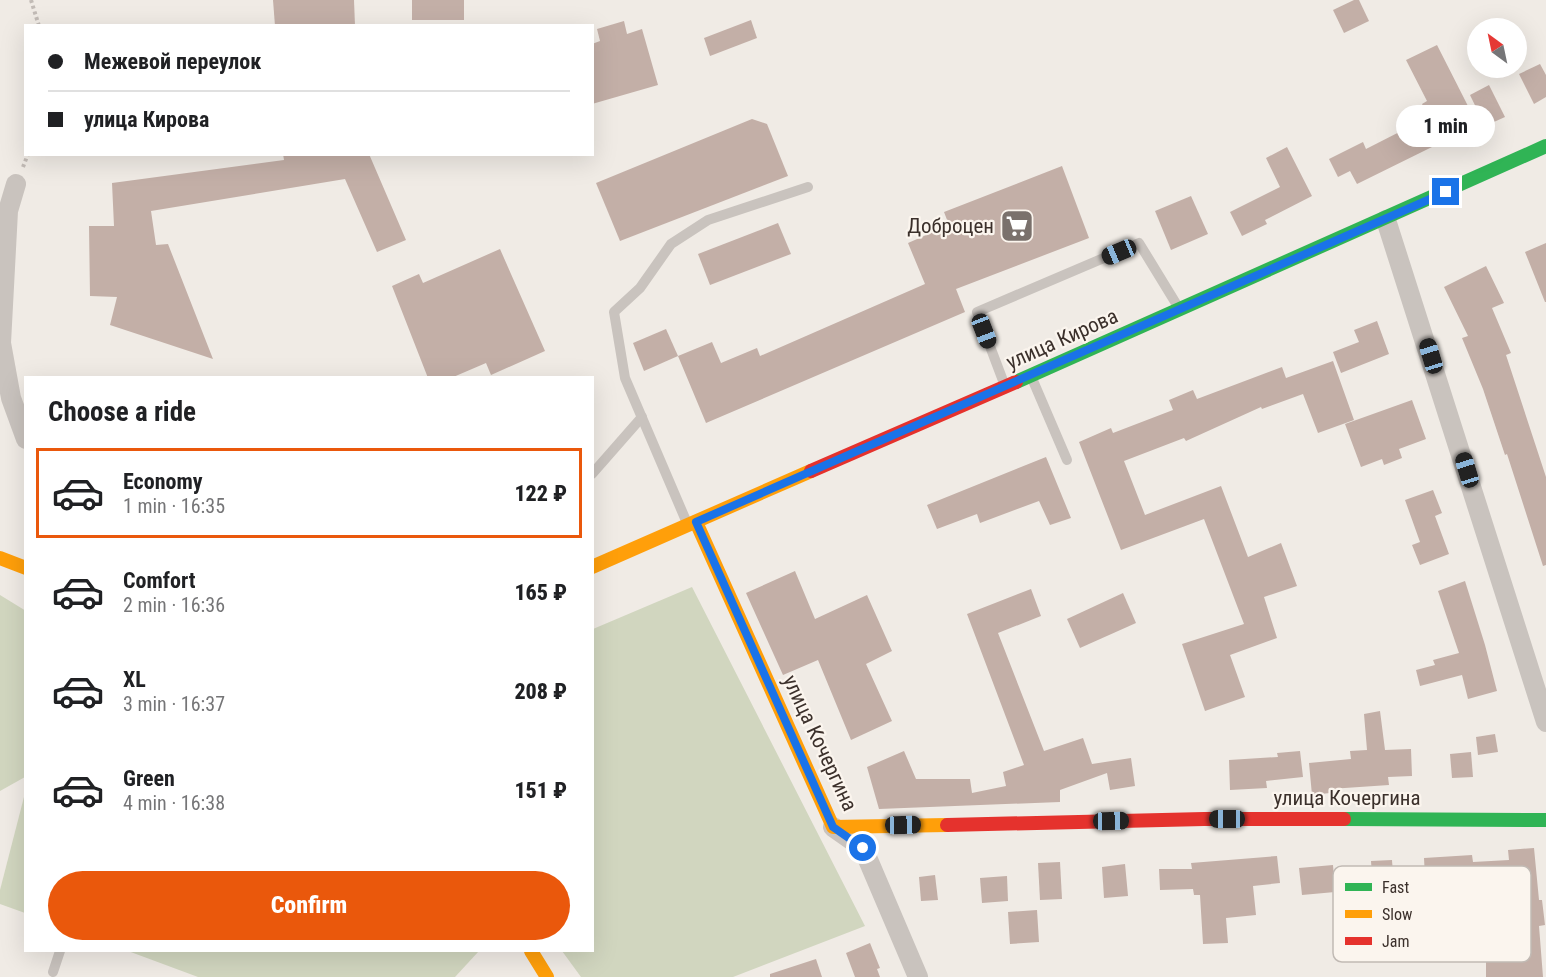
<!DOCTYPE html>
<meta charset="utf-8">
<style>
:root{--surface:#fff;--page:#f2f2f2;--text:#202124;--muted:#757577;--line:#e0e0e0;--accent:#ea580c}
body{margin:0;font-family:"Roboto Condensed",sans-serif;background:var(--page);color:var(--text);height:100vh;display:flex;flex-direction:column;font-size:22px;white-space:nowrap}
*{box-sizing:border-box;margin:0}
p{font-size:20px;color:var(--muted)}
.icon{flex:none;width:33px;height:33px;fill:none;stroke:currentColor;stroke-width:2;stroke-linecap:round;stroke-linejoin:round}
.map{position:relative;flex:1;overflow:hidden}
.drawer{position:absolute;left:24px;top:376px;width:570px;height:576px;display:flex;flex-direction:column;background:var(--surface);border-radius:0px;box-shadow:0 6px 24px #0002}
.drawer>*{flex:none}
.hud{position:absolute;left:24px;top:24px;width:570px;height:132px;border-radius:0px;box-shadow:0 6px 24px #0002;display:grid;align-content:center;height:132px;padding:0 24px;background:var(--surface)}
.needle{width:39px;rotate:327deg}
.tools{position:absolute;left:1467px;top:18px;display:grid;gap:12px}
.tools a{display:grid;place-items:center;width:60px;height:60px;border-radius:50%;background:var(--surface);box-shadow:0 6px 24px #0002;font-size:30px}
.end{position:absolute;width:27px;height:27px;margin:-14px;border:8px solid #1a73e8;background:#fff;box-shadow:0 0 0 3px #fff}
.from{border-radius:50%}
.bubble{position:absolute;height:42px;border-radius:21px;background:var(--surface);box-shadow:0 6px 24px #0002;font-size:20px;font-weight:800;line-height:42px;text-align:center}
.car{position:absolute;width:18px;height:36px;margin:-18px -9px;border-radius:8px;box-shadow:0 0 4px 2px #0007;background:linear-gradient(#222 24%,#8ab4d8 0 40%,#222 0 76%,#8ab4d8 0 86%,#222 0)}
.hud b{display:flex;align-items:center;gap:21px;height:57px;font-size:22px}
.hud b+b{border-top:2px solid var(--line)}
.hud i{width:15px;height:15px;background:var(--text)}
ul{padding:0;list-style:none}
li{display:flex;align-items:center;gap:18px;height:90px;margin:0 12px 9px;padding:0 12px;border:3px solid transparent;border-radius:0px}
li div{flex:1}
li b{display:block;font-size:22px}
li em{font-style:normal;font-weight:800}
li.current{border-color:var(--accent)}
li>.icon{width:54px;height:54px;stroke-width:1.5}
h2{padding:0 24px;font-size:27px;line-height:72px}
.action{display:flex;gap:12px;margin-top:auto;padding:12px 24px}
.action a{flex:1;height:69px;border-radius:36px;background:var(--accent);color:#fff;font-size:24px;font-weight:800;line-height:69px;text-align:center}
.map>svg:first-child{display:block}
</style>
<div class="map">
<svg width="1546" height="977" viewBox="0 0 1546 977">
<rect width="100%" height="100%" fill="#f0ebe5"/>
<g fill="#d1d6bf">
<path d="M692,587L865,926L733,977H581L562,951H592L593,629Z"/>
<path d="M0,595L26,611L25,777L0,791Z"/>
<path d="M25,793V913L0,904V890Z"/>
<path d="M128,951H479L455,977H198Z"/>
</g>
<g fill="#c3afa7">
<path d="M273,0H354L355,26H275Z"/>
<rect x="412" y="0" width="52" height="20"/>
<path d="M1354,0H1359L1369,21L1344,33L1333,10Z"/>
<path d="M751,20L757,38L710,56L704,38Z"/>
<path d="M624,21L627,34L642,29L658,85L592,104V44L600,41L597,29Z"/>
<path d="M1437,45L1469,108L1433,126L1422,104L1427,101L1406,60Z"/>
<path d="M1540,64L1546,75V97L1534,104L1519,74Z"/>
<path d="M1489,85L1505,117L1485,126L1470,95Z"/>
<path d="M752,119L767,124L788,176L620,241L596,183Z"/>
<path d="M1419,122L1432,147L1357,184L1350,171L1338,177L1329,159L1363,142L1366,149Z"/>
<path d="M1287,147L1312,196L1265,220L1267,224L1242,236L1230,212L1280,187L1266,158Z"/>
<path d="M283,154H369L406,240L377,252L345,179L151,211L156,245L168,244L213,359L110,325L117,297L90,296L89,226H114L112,183L284,160Z"/>
<path d="M1062,166L1089,238L956,289L965,312L706,423L678,356L712,342L721,363L757,348L760,356L925,284L908,243L949,225L944,212Z"/>
<path d="M1191,196L1208,234L1171,250L1155,211Z"/>
<path d="M778,223L791,254L710,285L698,254Z"/>
<path d="M1546,243V302H1545L1525,252Z"/>
<path d="M500,249L545,351L491,375L486,363L451,378H428L392,286L419,274L423,283Z"/>
<path d="M1486,266L1504,303L1492,308L1511,353L1506,355L1546,477V565L1543,566L1507,454L1505,455L1483,389L1462,338L1468,336L1444,287Z"/>
<path d="M1377,321L1389,354L1341,373L1333,352L1359,342L1354,330Z"/>
<path d="M666,329L678,356L644,371L633,343Z"/>
<path d="M1333,361L1354,420L1318,433L1303,394L1262,409L1261,407L1186,441L1184,438L1124,461L1145,515L1221,486L1248,557L1281,543L1297,586L1264,597L1277,638L1230,655L1245,697L1205,711L1182,644L1244,624L1204,519L1121,550L1079,442L1111,428L1113,433L1173,410L1169,400L1193,390L1197,399L1282,367L1286,378Z"/>
<path d="M1412,400L1426,439L1399,449L1402,458L1384,465L1382,459L1361,467L1345,424Z"/>
<path d="M1046,457L1071,518L1050,525L1039,501L980,523L977,514L937,529L927,505Z"/>
<path d="M1433,490L1442,513L1435,516L1449,554L1420,565L1412,545L1420,542L1405,500Z"/>
<path d="M795,571L815,619L867,595L892,651L866,664L892,721L851,740L818,660L783,675L746,593Z"/>
<path d="M1465,581L1485,645L1497,691L1468,699L1462,675L1420,686L1416,670L1435,665L1433,660L1459,653L1438,591Z"/>
<path d="M1031,589L1041,616L998,633L1044,751L1083,738L1092,764L1131,758L1135,786L1110,790L1107,773L1060,790V802L879,809L867,767L904,751L916,779H970L972,793L1006,786L1003,772L1024,765L967,614Z"/>
<path d="M1123,593L1136,623L1080,648L1067,619Z"/>
<path d="M1380,711L1385,750L1411,749L1412,776L1388,777L1389,785L1330,789V793L1312,795L1309,763L1351,759L1350,751L1367,750L1364,714Z"/>
<path d="M1495,734L1498,752L1478,755L1476,737Z"/>
<path d="M1300,751L1303,777L1266,781L1267,788L1230,790L1229,760L1278,757L1277,753Z"/>
<path d="M1471,752L1473,777L1452,778L1450,754Z"/>
<path d="M1534,848L1539,900H1542L1545,925L1539,926L1543,977H1486V960H1491L1488,924L1515,922L1511,886L1407,895L1406,880L1425,878L1424,858L1472,855L1473,862L1509,860L1508,850Z"/>
<path d="M1277,856L1280,883L1253,886L1256,915L1226,918L1228,943L1203,944L1200,895H1194L1193,889L1160,890L1159,869H1192L1191,863Z"/>
<path d="M1392,860L1394,888L1373,889L1371,861Z"/>
<path d="M1060,862L1062,899L1040,900L1038,863Z"/>
<path d="M1125,864L1128,896L1104,898L1102,867Z"/>
<path d="M1333,865L1335,892L1302,895L1299,868Z"/>
<path d="M935,875L938,900L921,901L919,877Z"/>
<path d="M1007,876L1008,901L982,903L980,878Z"/>
<path d="M1037,910L1039,942L1010,944L1008,912Z"/>
<path d="M870,943L880,968L877,969L880,977H855L846,953Z"/>
<path d="M816,959L822,977H770V974Z"/>
</g>
<g fill="none" stroke-linecap="round" stroke-linejoin="round">
<g stroke="#c2bbb6" stroke-width="4" stroke-dasharray="3 3" stroke-linecap="butt">
<path d="M31,0L39,26"/>
<path d="M23,167L28,154"/>
</g>
<g stroke="#c9c3be" stroke-width="10">
<path d="M1031,376L1067,460"/>
<path d="M1005,386L977,312L1139,243L1180,310"/>
<path d="M592,474L642,417"/>
<path d="M687,523L625,378L614,312L640,288L671,244L708,220L808,187"/>
<path d="M53,972L60,951"/>
</g>
<g stroke="#c9c3be" stroke-width="20">
<path d="M16,184L8,211L1,343L11,398L26,439"/>
<path d="M1386,220L1546,722"/>
<path d="M833,827L863,848L918,977"/>
</g>
<g stroke="#30b455" stroke-width="14">
<path d="M1016,382L1546,146"/>
<path d="M1344,819L1546,820"/>
</g>
<g stroke="#ff9f0a" stroke-width="14">
<path d="M696,522L833,827L947,825"/>
<path d="M0,558L26,568"/>
<path d="M592,567L811,471"/>
<path d="M531,951L547,977"/>
</g>
<g stroke="#e5322d" stroke-width="14">
<path d="M811,471L1016,382"/>
<path d="M947,825L1204,819H1344"/>
</g>
</g>
<g fill="none" stroke-linecap="round" stroke-linejoin="round">
<path stroke="#1a73e8" stroke-width="8" d="M863,848L833,827L696,522L1446,192"/>
</g>
<defs>
<symbol id="supermarket-square" viewBox="-11 -11 22 22"><rect x="-9" y="-9" width="18" height="18" rx="4" fill="#7a716c" stroke="#fbf5ee"/><path d="M-6-5.5h2.5l.6 2H6L4.5 2H-2.5L-4.4-4H-6ZM-1.5 3.2a1.3 1.3 0 1 0 .1 0ZM3 3.2a1.3 1.3 0 1 0 .1 0Z" fill="#fff"/></symbol>
</defs>
<g fill-rule="evenodd">
<use href="#supermarket-square" x="998" y="207" width="38" height="38"/>
</g>
<g text-anchor="middle" dominant-baseline="central" stroke-width="4.5" stroke-linejoin="round" paint-order="stroke">
<g font-size="21" fill="#3b302b" stroke="#fbf5ee" text-anchor="end">
<text x="994" y="226">Доброцен</text>
</g>
<g font-size="21" fill="#3b302b" stroke="#fbf5ee">
<text transform="translate(1062 339) rotate(-24)">улица Кирова</text>
<text transform="translate(820 743) rotate(65)">улица Кочергина</text>
<text x="1347" y="798">улица Кочергина</text>
</g>
</g>
<rect x="1333" y="866" width="198" height="96" rx="9" fill="#fbf5ee" stroke="#c1bab4" stroke-width="1.5"/>
<rect x="1345" y="883" width="27" height="8" fill="#30b455"/>
<rect x="1345" y="910" width="27" height="8" fill="#ff9f0a"/>
<rect x="1345" y="937" width="27" height="8" fill="#e5322d"/>
<g font-size="16" fill="#3b302b">
<text x="1382" y="893">Fast</text>
<text x="1382" y="920">Slow</text>
<text x="1382" y="947">Jam</text>
</g>
</svg>
<div class="tools">
<a><svg class="needle" viewBox="-14 -14 28 28"><path d="M0-13l5 13h-10z" fill="#e53935"/><path d="M0 13l5-13h-10z" fill="#757577"/></svg></a>
</div>
<i class="end from" style="left:863px;top:848px"></i>
<i class="end" style="left:1446px;top:192px"></i>
<div class="bubble" style="left:1396px;top:105px;width:99px">1 min</div>
<i class="car" style="left:1119px;top:252px;rotate:247deg"></i>
<i class="car" style="left:984px;top:331px;rotate:159deg"></i>
<i class="car" style="left:1431px;top:356px;rotate:343deg"></i>
<i class="car" style="left:1467px;top:470px;rotate:343deg"></i>
<i class="car" style="left:1227px;top:819px;rotate:270deg"></i>
<i class="car" style="left:1111px;top:821px;rotate:89deg"></i>
<i class="car" style="left:903px;top:825px;rotate:89deg"></i>
<div class="hud">
<b><i class="from"></i>Межевой переулок</b>
<b><i></i>улица Кирова</b>
</div>
<section class="drawer">
<h2>Choose a ride</h2>
<ul>
<li class="current"><svg class="icon" aria-label="car" viewBox="0 0 24 24"><path d="M5 17H2v-5l4-1 3-4h7l3 4 3 1v5h-3M9 17h6M6 11h13"/><circle cx="7" cy="17" r="2"/><circle cx="17" cy="17" r="2"/></svg><div><b>Economy</b><p>1 min · 16:35</p></div><em>122 ₽</em></li>
<li><svg class="icon" aria-label="car" viewBox="0 0 24 24"><path d="M5 17H2v-5l4-1 3-4h7l3 4 3 1v5h-3M9 17h6M6 11h13"/><circle cx="7" cy="17" r="2"/><circle cx="17" cy="17" r="2"/></svg><div><b>Comfort</b><p>2 min · 16:36</p></div><em>165 ₽</em></li>
<li><svg class="icon" aria-label="car" viewBox="0 0 24 24"><path d="M5 17H2v-5l4-1 3-4h7l3 4 3 1v5h-3M9 17h6M6 11h13"/><circle cx="7" cy="17" r="2"/><circle cx="17" cy="17" r="2"/></svg><div><b>XL</b><p>3 min · 16:37</p></div><em>208 ₽</em></li>
<li><svg class="icon" aria-label="car" viewBox="0 0 24 24"><path d="M5 17H2v-5l4-1 3-4h7l3 4 3 1v5h-3M9 17h6M6 11h13"/><circle cx="7" cy="17" r="2"/><circle cx="17" cy="17" r="2"/></svg><div><b>Green</b><p>4 min · 16:38</p></div><em>151 ₽</em></li>
</ul>
<div class="action"><a>Confirm</a></div>
</section>
</div>
